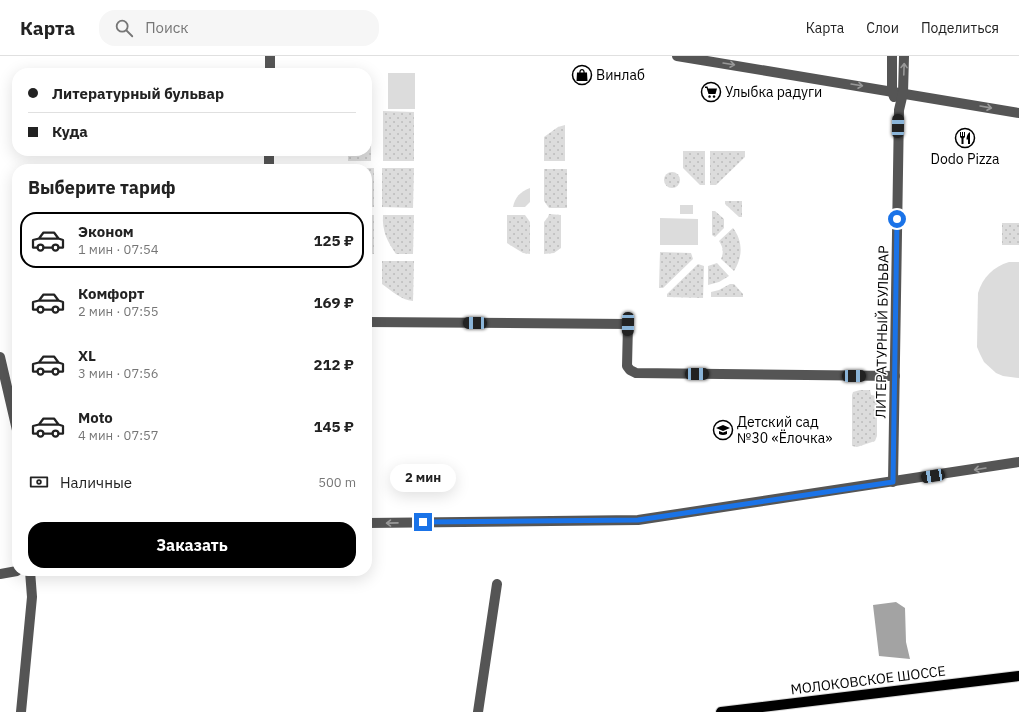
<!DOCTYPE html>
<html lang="ru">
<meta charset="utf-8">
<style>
:root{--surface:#fff;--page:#f6f6f6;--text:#222;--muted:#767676;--line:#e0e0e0;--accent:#000}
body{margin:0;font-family:"IBM Plex Sans",sans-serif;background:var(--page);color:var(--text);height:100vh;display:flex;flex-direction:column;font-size:15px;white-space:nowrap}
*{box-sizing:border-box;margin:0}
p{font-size:13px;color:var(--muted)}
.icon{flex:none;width:22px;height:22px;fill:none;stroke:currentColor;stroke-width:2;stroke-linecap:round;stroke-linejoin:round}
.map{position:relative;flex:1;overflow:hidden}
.panel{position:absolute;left:12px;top:108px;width:360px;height:412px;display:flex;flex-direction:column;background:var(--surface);border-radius:16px;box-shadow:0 4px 16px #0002}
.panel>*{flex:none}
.banner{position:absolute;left:12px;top:12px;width:360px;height:88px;border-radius:16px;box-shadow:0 4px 16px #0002;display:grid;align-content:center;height:88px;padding:0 16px;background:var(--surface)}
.end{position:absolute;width:18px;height:18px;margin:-9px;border:5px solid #1a73e8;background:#fff;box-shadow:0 0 0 2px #fff}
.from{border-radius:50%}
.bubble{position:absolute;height:28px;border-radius:14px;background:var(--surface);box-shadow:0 4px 16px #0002;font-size:13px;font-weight:800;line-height:28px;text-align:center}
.car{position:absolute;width:12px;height:24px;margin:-12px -6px;border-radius:5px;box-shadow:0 0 3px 1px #0007;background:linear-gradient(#222 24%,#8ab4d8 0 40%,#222 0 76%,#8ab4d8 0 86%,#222 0)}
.banner b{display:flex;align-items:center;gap:14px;height:38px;font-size:15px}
.banner b+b{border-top:1px solid var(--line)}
.banner i{width:10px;height:10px;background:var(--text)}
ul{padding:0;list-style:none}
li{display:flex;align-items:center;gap:12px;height:56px;margin:0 8px 6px;padding:0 8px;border:2px solid transparent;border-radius:16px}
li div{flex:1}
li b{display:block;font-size:15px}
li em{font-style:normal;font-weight:800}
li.active{border-color:var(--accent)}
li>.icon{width:36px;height:36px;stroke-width:1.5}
h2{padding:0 16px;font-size:18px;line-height:48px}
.pay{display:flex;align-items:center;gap:10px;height:44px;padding:0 16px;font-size:15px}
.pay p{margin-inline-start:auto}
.cta{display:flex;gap:8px;margin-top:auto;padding:8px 16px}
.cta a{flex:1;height:46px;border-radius:16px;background:var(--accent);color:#fff;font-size:16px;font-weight:800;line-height:46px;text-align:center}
header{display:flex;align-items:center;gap:24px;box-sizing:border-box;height:56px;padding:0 20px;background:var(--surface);border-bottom:1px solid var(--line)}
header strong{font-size:19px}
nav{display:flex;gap:22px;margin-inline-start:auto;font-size:14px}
.search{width:280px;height:36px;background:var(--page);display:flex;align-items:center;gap:10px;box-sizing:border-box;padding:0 14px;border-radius:16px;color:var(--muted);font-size:15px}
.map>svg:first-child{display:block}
</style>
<header>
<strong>Карта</strong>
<div class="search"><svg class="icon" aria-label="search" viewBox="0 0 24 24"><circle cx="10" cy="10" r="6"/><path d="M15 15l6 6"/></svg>Поиск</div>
<nav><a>Карта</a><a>Слои</a><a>Поделиться</a></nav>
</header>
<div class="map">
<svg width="1019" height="656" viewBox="0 0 1019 656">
<defs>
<pattern id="park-dots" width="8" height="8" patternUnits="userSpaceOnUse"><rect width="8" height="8" fill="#dcdcdc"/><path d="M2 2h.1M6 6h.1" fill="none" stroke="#bbb" stroke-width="1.8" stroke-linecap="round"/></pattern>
</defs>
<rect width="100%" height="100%" fill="#fff"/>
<g fill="#dcdcdc">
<rect x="388" y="17" width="27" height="36"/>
<path d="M530,132V146L525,151H513C515,141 520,136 530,132Z"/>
<rect x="680" y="149" width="13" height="9"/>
<path d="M660,162L698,163V189H660Z"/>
<path d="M1009,206H1019V322L1003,320L996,317L984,306L980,298L977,291L978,237C983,221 993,211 1009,206Z"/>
</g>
<g fill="url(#park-dots)">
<path d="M383,55L414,56V105H383Z"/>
<path d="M565,69V105H544V81L558,71Z"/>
<path d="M367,82H371V105H348V95H367Z"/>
<path d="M683,95H705V129H700L683,112Z"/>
<path d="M710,95H745V101L716,129H710Z"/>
<path d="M350,112H374V151H367V113H350Z"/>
<path d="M382,112H414L413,152L382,151Z"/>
<path d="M544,113H567V152H549L544,145Z"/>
<circle cx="672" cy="124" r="8"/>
<path d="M725,145H742V161H739L725,148Z"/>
<path d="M712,155H715L724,163V172L715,181L712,179Z"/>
<path d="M549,158L561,159V192L554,197L544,198V166L548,161Z"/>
<rect x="367" y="159" width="7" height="39"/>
<path d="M383,159H414L413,198H396C387,185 382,175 383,159Z"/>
<path d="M507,159H525L530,166V198L523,197L507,187Z"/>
<rect x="1002" y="167" width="17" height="22"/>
<path d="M733,172C743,185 743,201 734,215L721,203C724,196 723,191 719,185Z"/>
<path d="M660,196L691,197L693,203L663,232H659Z"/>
<path d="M382,205H414L413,245C401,244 392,235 382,228Z"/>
<path d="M717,207L729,220L719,226L708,229V210Z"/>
<path d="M698,208L704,210L703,242L667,241V238Z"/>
<path d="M730,228H734L743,238V241H711V236L719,234Z"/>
<path d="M860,334H870L871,339L877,340V380L875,385L857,391L852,390V339L853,336Z"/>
</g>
<path fill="#a3a3a3" d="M896,546L905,552L906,586L910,603L879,600L873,549Z"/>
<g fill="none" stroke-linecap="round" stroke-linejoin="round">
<defs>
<path id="major" d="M721,656L1019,620"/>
</defs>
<use href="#major" stroke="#dbdbdb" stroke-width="12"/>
<g stroke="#555" stroke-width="10">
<path d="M677,0L1019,57"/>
<path d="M892,0V35L894,41"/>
<path d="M270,17V0"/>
<path d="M269,113V95"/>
<path d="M367,266L628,268L627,310L630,314L636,317L895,320"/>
<path d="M0,301L17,374"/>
<path d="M893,426L899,54L903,37L904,0"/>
<path d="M367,467L638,464L1019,406"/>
<path d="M0,518L17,515"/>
<path d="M21,656L32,541L30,515"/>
<path d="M478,656L497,528"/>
</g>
<use href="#major" stroke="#000" stroke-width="10"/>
</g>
<defs><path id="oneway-shaft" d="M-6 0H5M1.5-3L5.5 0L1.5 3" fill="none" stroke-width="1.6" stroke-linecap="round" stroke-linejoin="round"/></defs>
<g stroke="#999">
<use href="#oneway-shaft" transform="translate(729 8) rotate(9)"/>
<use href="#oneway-shaft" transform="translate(904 13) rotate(-88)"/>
<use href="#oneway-shaft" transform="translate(857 29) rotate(9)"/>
<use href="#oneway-shaft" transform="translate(986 51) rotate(10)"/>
<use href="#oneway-shaft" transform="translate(980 413) rotate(171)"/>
<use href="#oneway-shaft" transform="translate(392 467) rotate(179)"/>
</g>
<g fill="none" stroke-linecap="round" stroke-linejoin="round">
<path stroke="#1a73e8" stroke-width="5" d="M423,466L638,464L893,426L897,163"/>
</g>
<defs>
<symbol id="shop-ring" viewBox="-11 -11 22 22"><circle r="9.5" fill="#fff" stroke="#000" stroke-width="1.5"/><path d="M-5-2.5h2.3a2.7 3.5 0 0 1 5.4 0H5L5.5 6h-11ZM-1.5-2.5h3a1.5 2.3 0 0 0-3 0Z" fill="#000"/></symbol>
<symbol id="supermarket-ring" viewBox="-11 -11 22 22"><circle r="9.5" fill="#fff" stroke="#000" stroke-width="1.5"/><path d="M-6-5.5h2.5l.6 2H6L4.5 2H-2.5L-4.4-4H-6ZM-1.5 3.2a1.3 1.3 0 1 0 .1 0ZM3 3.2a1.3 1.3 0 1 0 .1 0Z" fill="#000"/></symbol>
<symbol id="restaurant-ring" viewBox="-11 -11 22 22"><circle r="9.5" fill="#fff" stroke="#000" stroke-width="1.5"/><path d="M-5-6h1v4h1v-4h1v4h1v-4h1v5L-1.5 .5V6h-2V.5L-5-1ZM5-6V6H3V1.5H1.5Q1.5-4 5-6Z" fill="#000"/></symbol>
<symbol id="school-ring" viewBox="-11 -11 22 22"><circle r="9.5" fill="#fff" stroke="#000" stroke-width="1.5"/><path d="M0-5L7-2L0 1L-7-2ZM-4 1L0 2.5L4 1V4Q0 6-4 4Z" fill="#000"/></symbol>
</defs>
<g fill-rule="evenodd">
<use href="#shop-ring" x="571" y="8" width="22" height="22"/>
<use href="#supermarket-ring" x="700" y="25" width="22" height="22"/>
<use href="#restaurant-ring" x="954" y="71" width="22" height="22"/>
<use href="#school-ring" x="712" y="363" width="22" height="22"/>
</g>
<g text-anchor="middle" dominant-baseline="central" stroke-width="3" stroke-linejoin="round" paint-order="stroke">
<g font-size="14" fill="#000" stroke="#fff" text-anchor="start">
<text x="596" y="19">Винлаб</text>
<text x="725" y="36">Улыбка радуги</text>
<text x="965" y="103" text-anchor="middle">Dodo Pizza</text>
<text x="737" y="366">Детский сад<tspan x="737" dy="16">№30 «Ёлочка»</tspan></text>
</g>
<g font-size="14" fill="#000" stroke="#fff">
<text transform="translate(882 276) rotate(-89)">ЛИТЕРАТУРНЫЙ БУЛЬВАР</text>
<text transform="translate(868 624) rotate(-7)">МОЛОКОВСКОЕ ШОССЕ</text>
</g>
</g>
</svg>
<i class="end from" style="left:897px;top:163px"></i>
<i class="end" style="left:423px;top:466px"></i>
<div class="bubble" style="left:390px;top:408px;width:66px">2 мин</div>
<i class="car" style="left:898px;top:70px;rotate:1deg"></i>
<i class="car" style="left:475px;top:267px;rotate:271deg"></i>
<i class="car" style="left:628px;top:268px;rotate:181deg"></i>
<i class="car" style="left:697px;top:318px;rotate:90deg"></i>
<i class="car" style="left:854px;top:320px;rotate:90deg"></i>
<i class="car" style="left:933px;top:420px;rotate:261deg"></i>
<div class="banner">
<b><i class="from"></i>Литературный бульвар</b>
<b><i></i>Куда</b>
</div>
<section class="panel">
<h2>Выберите тариф</h2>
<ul>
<li class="active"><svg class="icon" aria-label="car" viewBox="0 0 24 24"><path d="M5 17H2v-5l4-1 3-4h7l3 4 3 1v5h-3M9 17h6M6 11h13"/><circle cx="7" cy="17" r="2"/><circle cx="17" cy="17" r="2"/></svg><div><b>Эконом</b><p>1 мин · 07:54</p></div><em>125 ₽</em></li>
<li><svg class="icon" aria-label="car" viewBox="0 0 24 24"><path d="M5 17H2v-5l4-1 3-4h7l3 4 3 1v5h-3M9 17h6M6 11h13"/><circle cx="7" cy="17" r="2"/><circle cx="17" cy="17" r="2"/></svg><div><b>Комфорт</b><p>2 мин · 07:55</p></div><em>169 ₽</em></li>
<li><svg class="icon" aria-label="car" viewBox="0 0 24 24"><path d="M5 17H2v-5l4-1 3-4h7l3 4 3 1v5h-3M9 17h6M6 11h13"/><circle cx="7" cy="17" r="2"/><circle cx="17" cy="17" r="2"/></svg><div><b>XL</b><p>3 мин · 07:56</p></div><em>212 ₽</em></li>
<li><svg class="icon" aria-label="car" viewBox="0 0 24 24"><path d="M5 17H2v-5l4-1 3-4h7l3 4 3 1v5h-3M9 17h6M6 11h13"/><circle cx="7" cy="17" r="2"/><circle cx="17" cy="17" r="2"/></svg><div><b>Moto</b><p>4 мин · 07:57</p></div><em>145 ₽</em></li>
</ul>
<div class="pay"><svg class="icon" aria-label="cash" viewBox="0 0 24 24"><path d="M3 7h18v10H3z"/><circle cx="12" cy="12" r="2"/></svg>Наличные<p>500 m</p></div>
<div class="cta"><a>Заказать</a></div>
</section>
</div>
